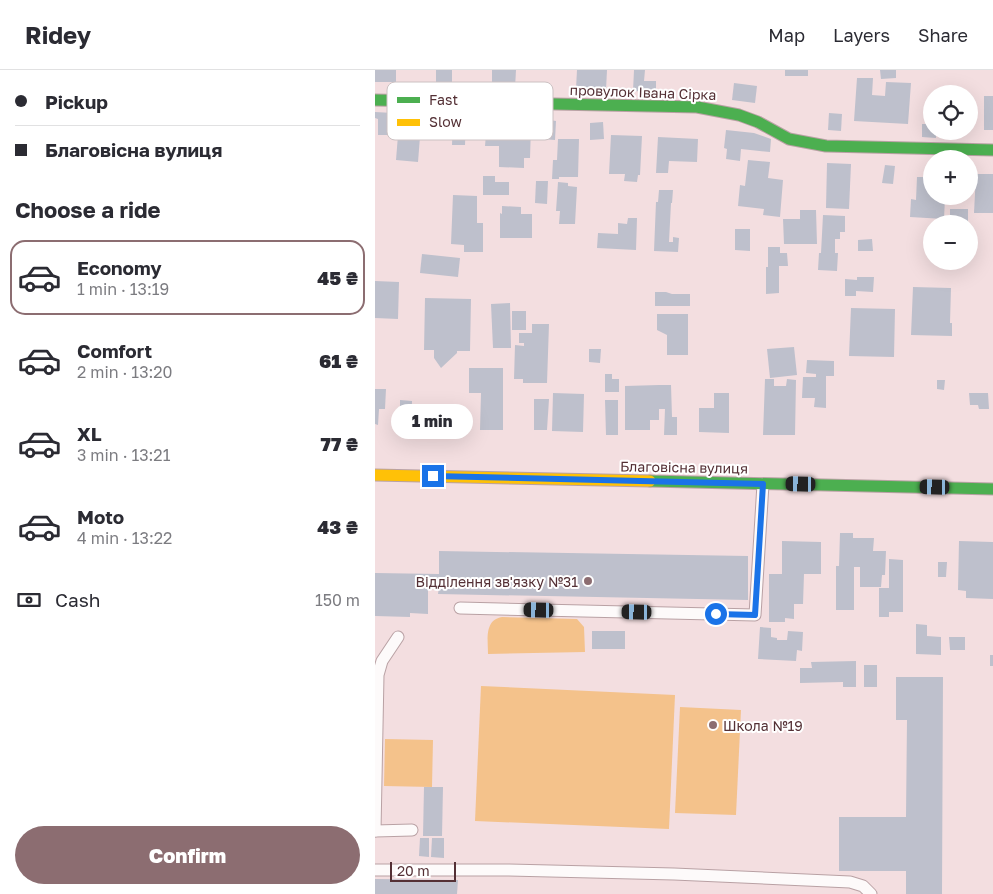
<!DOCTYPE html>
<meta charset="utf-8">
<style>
:root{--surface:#fff;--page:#f2f2f3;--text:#2b2b33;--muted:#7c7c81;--line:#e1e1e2;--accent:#8c6d71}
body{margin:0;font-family:"Golos Text",sans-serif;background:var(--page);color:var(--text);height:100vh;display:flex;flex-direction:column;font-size:19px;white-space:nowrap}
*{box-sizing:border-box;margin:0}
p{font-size:16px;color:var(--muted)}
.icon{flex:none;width:28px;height:28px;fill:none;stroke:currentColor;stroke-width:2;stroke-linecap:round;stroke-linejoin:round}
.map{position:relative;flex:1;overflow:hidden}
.panel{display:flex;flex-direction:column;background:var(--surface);width:375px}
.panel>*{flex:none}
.banner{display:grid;align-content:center;height:110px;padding:0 15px;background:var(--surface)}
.fabs{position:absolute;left:548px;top:15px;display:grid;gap:10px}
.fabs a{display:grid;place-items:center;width:55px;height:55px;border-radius:50%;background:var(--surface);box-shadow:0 5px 20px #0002;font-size:25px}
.scale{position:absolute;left:15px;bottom:12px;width:66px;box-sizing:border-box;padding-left:5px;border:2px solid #543035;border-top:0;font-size:14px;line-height:18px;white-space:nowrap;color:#543035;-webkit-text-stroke:4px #fff;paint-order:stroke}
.end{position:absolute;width:22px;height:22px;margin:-11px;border:6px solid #1a73e8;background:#fff;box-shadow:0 0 0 2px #fff}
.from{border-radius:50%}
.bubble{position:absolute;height:35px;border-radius:18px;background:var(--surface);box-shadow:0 5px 20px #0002;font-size:16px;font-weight:800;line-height:35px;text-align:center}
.car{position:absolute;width:15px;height:30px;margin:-15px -8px;border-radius:6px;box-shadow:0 0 4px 1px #0007;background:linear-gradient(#222 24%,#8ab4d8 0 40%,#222 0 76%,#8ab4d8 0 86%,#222 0)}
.banner b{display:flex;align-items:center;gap:18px;height:48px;font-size:19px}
.banner b+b{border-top:1px solid var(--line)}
.banner i{width:12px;height:12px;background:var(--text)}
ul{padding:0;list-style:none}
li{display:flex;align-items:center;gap:15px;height:75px;margin:0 10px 8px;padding:0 5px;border:2px solid transparent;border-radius:15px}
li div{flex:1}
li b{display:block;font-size:19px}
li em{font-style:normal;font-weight:800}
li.active{border-color:var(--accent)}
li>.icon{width:45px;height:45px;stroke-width:1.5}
h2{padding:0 15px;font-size:22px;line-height:60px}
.pay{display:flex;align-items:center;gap:12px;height:55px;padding:0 15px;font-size:19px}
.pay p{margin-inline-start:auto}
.cta{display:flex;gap:10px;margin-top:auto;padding:10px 15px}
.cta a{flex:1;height:58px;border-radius:30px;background:var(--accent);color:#fff;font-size:20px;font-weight:800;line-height:58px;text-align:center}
header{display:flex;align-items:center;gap:30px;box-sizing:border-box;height:70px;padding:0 25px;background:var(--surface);border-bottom:1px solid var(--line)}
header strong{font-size:24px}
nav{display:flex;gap:28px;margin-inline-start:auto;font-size:18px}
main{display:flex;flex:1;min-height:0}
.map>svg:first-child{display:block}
</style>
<header>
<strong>Ridey</strong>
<nav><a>Map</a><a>Layers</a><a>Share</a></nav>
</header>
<main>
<section class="panel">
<div class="banner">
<b><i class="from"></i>Pickup</b>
<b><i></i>Благовісна вулиця</b>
</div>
<h2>Choose a ride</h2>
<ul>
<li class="active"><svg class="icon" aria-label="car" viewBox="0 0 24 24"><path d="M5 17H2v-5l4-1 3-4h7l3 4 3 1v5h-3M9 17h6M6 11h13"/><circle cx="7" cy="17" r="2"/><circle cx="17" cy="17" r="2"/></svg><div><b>Economy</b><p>1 min · 13:19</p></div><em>45 ₴</em></li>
<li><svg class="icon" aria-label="car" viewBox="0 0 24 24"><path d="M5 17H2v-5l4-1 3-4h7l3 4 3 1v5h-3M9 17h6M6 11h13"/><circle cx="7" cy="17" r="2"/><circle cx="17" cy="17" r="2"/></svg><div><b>Comfort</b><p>2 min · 13:20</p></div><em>61 ₴</em></li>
<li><svg class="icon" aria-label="car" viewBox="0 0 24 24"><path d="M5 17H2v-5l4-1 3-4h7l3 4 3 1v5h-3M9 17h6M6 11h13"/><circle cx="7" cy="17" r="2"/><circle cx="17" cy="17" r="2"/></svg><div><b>XL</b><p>3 min · 13:21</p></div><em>77 ₴</em></li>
<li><svg class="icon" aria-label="car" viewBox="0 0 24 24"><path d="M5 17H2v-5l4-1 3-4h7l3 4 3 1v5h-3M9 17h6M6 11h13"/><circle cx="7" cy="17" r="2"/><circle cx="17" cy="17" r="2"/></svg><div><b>Moto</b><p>4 min · 13:22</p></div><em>43 ₴</em></li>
</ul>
<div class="pay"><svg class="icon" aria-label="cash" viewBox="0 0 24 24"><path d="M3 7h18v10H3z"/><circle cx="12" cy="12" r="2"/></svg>Cash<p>150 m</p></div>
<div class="cta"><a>Confirm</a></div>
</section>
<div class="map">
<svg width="618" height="824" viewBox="0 0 618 824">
<rect width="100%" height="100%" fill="#f3dee0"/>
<g fill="#f4c28b">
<path d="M127,547L202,549L209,557L210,582L113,584C113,570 109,550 127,547Z"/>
<path d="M106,616L300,625L294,759L100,751Z"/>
<path d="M305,637L366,640L361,745L300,743Z"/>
<path d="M10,669L58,670L57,717L9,716Z"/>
</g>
<g fill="#bec0cc">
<rect x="0" y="0" width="21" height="12"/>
<rect x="61" y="0" width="16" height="15"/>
<path d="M117,0H141L140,18H117Z"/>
<path d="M202,0H232L231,20L201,19Z"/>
<path d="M259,0H270L269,11H281V22L258,21Z"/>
<rect x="410" y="0" width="23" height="6"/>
<path d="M505,0H521V8L506,9Z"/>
<path d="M482,8H498L497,25L510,26L511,12L536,13L533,54L479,51Z"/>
<path d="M359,13L382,16L380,33L357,30Z"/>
<rect x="609" y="26" width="9" height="34"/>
<path d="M0,42L18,43L17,65H3V49L0,48Z"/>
<path d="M454,43L467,44L466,61L453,60Z"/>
<path d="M78,44L91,45L90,75H77Z"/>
<path d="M169,49L181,51L180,70L167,69Z"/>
<path d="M228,52L229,69L215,70V53Z"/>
<path d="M24,53L46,54L43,92L21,90Z"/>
<path d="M547,54H556V61H561V68L547,67Z"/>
<path d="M148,56H156L155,88H149V98L124,97V76H110L111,64L148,66Z"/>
<path d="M351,60L379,63L396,69L395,82L366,79L365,91L351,89L352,79L349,78Z"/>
<path d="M236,65L267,66L265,105H263L262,112L249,111L250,104H234Z"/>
<path d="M283,67L323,69L322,92L294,91L293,103H281Z"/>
<path d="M183,69H204L203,107H184V109H177L178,90H182Z"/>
<path d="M373,90L395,92L393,108L408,110L405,147L388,145L389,139L363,136L365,115L370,116Z"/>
<path d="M452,93L476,94L474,139L451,138Z"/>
<path d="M510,95L520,96L518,114L507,113Z"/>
<path d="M601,104H618V143H599Z"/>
<path d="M108,106H120V112H134V125H108Z"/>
<path d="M542,107H556V126L570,128L569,149L535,147L536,129L541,130Z"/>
<path d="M161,111H173L172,134L160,133Z"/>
<path d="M183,112L193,113V116L202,117L200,154H184L185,141H181Z"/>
<path d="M284,120H298L297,133H296L294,172H298V167L304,168L303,182L279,181L281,132H283Z"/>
<path d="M78,125L102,126V153H108V182H89V175L76,174Z"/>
<path d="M127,136L146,137V144H157V168H125V143L127,144Z"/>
<rect x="575" y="139" width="18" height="15"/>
<path d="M425,140H441L442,174H409L408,149H425Z"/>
<path d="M448,145L470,146V162H465V169H460V183H463L462,201L443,200L444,183H446Z"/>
<path d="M253,148H262L261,180L222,178L223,163L243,164V153L252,154Z"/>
<path d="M360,159H375V181L360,180Z"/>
<path d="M497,169L498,181H483V170Z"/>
<path d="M393,177H405V183H412L413,196H404V223L391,224V197H393Z"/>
<path d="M47,184L85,188L83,207L45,203Z"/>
<path d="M482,207H499L498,222L481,221V226H470V209L482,210Z"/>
<path d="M0,211L24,212L23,249L0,248Z"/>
<path d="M538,217L576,218L575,253H577V266L536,265Z"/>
<path d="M280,222H291L297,224H315V236H280Z"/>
<path d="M50,228L96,229L95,281H82V283L66,298L59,288V280H49Z"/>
<path d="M135,233L136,278H118L116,234Z"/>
<path d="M476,238L520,239L519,287L474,286Z"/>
<rect x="137" y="241" width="14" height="19"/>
<path d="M282,244H313V285H292V265L282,260Z"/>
<path d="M157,254H174L172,313H148V309H139L140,275L149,276V273H144V263H157Z"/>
<path d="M419,277L422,305L395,308L392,279Z"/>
<path d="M214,279H226L225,293L214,292Z"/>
<path d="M432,290L459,291V306H451V338L439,337L440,328H427L428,307H441V304L431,303Z"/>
<path d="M94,298H128V360H105L106,323H94Z"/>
<path d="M230,304H237V309H244V322H230Z"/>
<path d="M390,309H399V316H411L412,309L421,310L420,365H388Z"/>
<path d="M562,310H570L569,320L562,319Z"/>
<path d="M284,315H296L297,347H302V365H289L290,339H284V350H275V360H250V316Z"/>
<path d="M0,319H11L10,339H4L3,355L0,354Z"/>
<path d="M178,323L209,324L208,362L177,361Z"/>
<path d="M339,323H354V363L324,362V338H339Z"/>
<path d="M594,323H613L614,339H604L603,335H595Z"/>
<path d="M159,329H174L172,360H159Z"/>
<path d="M25,330L37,331L36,355H25Z"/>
<path d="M230,330H243V365H231Z"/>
<path d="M465,463H478V468H499L498,481H511L510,505H507L506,517H485V497H479V540H461V496H464Z"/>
<path d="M407,471L446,472V504H429L428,534H419V549L410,548V552H394V504H407Z"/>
<path d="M584,471L618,472V529L591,528V521L583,520Z"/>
<path d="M64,481L373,486V530L63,524L64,517H53V544L35,543V547L0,546V503L64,504Z"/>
<path d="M514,489L528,490V542H514V547H504V518H514Z"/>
<path d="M563,492H572L571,507H563Z"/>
<path d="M541,554L552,555V566L566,567V585L541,584Z"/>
<path d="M385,557L396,558V567L402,568V570H412L413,561L428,562L427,581L422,580L421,591L383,589Z"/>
<rect x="217" y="561" width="33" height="18"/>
<path d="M574,567H590V580H575Z"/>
<rect x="615" y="585" width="3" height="11"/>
<path d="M481,591V617H468V612L425,613V598H437L436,592Z"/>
<rect x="489" y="595" width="13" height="22"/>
<path d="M521,607H568L567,824H531V801H464V747H531L532,650H521Z"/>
<path d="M49,717H68L67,766H48Z"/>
<path d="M45,768H54V787L44,786Z"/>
<path d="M57,768H69V788L56,787Z"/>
<path d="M0,809L83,810L82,824H0Z"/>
</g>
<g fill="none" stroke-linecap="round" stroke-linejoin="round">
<defs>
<g id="lane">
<path d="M85,538L380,545L388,414"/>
<path d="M0,761L3,605L7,591L23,567"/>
<path d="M0,761L37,760"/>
<path d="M0,800H134L299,804L475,812L488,816L496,824"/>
</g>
<g id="fast">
<path d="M0,30L322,37L364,45L383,52L414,69L451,76L618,80"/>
<path d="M275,411L618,419"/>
</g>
<path id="slow" d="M0,405L275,411"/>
</defs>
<use href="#lane" stroke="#b9a1a4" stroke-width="13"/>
<use href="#fast" stroke="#b9a1a4" stroke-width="13"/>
<use href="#slow" stroke="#b9a1a4" stroke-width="13"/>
<use href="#lane" stroke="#fdfafa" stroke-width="11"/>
<use href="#fast" stroke="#4caf50" stroke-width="11"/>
<use href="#slow" stroke="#ffc107" stroke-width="11"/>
</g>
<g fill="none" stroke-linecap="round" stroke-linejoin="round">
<path stroke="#1a73e8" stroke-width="6" d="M58,406L388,414L380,545L341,544"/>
</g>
<g fill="#8c6d71" stroke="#fff" stroke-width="2">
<circle cx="213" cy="511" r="5"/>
<circle cx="338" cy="655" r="5"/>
</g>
<g text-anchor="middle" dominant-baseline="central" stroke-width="4" stroke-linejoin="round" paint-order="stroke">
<g font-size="14" fill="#543035" stroke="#fff">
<text transform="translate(268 22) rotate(2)">провулок Івана Сірка</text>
<text transform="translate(309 397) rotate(1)">Благовісна вулиця</text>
</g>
<g font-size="14" fill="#543035" stroke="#fff" text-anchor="end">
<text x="203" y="511">Відділення зв'язку №31</text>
<text x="348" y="655" text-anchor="start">Школа №19</text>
</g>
</g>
<rect x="12" y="12" width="166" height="58" rx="8" fill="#fff" stroke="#ccc1c2" stroke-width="1"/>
<rect x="22" y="27" width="23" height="6" fill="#4caf50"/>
<rect x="22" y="49" width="23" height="7" fill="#ffc107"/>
<g font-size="14" fill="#543035">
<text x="54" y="35">Fast</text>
<text x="54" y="57">Slow</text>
</g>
</svg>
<div class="fabs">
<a><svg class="icon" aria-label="locate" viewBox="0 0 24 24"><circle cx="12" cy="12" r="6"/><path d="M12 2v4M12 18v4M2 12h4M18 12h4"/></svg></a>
<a>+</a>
<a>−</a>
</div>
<div class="scale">20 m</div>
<i class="end from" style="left:341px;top:544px"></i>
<i class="end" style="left:58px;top:406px"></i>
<div class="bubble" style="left:16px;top:334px;width:82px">1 min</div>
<i class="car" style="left:426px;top:414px;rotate:271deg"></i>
<i class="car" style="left:560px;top:417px;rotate:271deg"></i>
<i class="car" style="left:164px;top:540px;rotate:271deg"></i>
<i class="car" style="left:262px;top:542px;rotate:271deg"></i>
</div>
</main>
